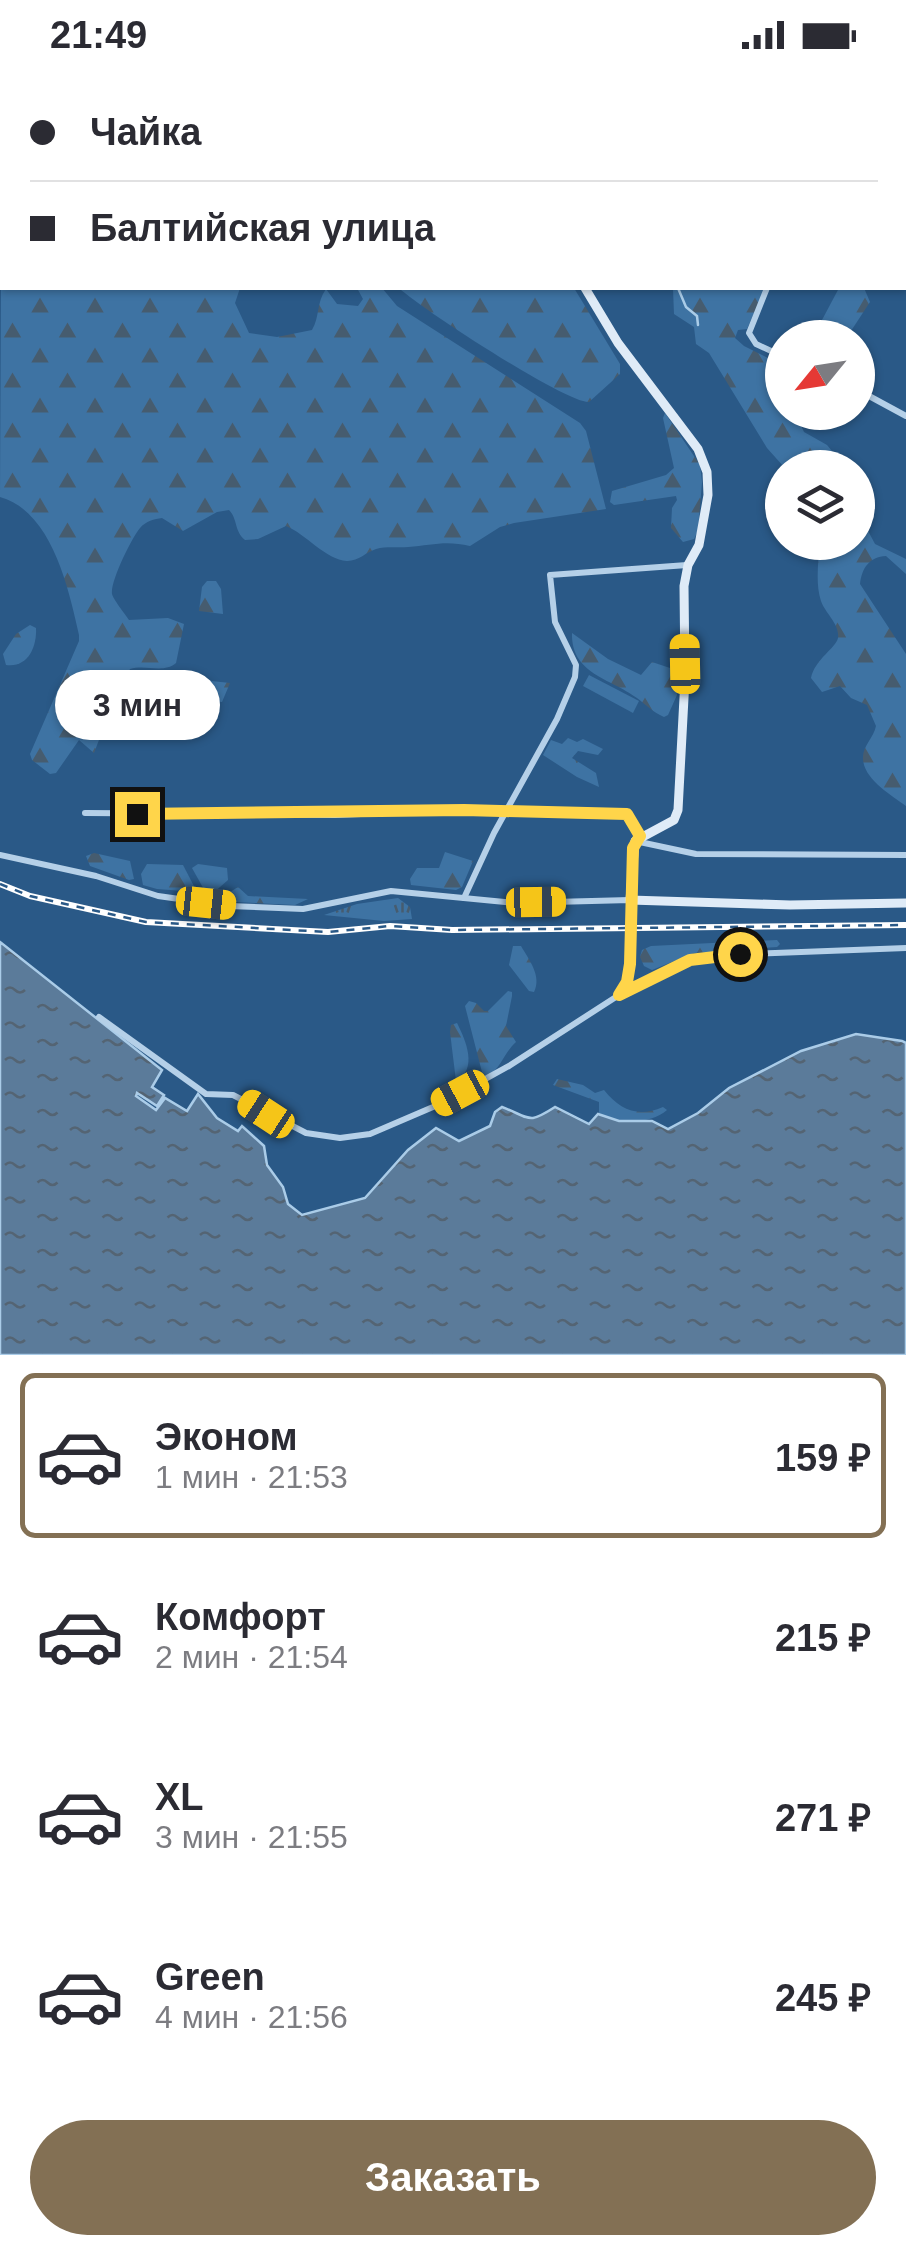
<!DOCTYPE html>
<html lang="ru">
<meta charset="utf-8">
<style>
:root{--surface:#fff;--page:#f7f7f7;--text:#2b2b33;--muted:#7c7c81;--line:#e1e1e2;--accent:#837054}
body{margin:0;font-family:Helvetica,sans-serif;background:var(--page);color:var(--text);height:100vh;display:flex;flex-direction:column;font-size:38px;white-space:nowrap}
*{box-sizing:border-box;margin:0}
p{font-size:32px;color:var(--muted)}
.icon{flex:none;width:55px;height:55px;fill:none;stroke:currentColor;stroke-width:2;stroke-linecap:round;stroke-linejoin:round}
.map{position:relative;height:1285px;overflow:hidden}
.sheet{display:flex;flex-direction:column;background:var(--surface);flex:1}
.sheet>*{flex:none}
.hud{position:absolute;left:0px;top:0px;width:908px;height:220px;box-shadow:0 2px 8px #0004;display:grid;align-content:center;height:220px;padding:0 30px;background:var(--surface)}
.needle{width:65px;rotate:240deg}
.tools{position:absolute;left:765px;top:250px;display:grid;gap:20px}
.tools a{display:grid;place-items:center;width:110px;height:110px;border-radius:50%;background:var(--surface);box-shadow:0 2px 8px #0004;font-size:50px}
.end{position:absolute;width:45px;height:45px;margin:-22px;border:12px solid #ffd54a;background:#111;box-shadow:0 0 0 5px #111}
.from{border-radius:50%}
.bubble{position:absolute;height:70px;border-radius:35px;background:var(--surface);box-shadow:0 2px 8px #0004;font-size:32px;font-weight:800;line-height:70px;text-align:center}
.car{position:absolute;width:30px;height:60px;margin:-30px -15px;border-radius:12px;box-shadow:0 0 8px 2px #0007;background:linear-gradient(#f5c518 24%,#345 0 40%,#f5c518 0 76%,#345 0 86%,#f5c518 0)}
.hud b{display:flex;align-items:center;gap:35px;height:95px;font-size:38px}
.hud b+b{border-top:2px solid var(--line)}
.hud i{width:25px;height:25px;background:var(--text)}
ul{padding:18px 0 0;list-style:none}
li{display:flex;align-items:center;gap:30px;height:165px;margin:0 20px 15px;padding:0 10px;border:5px solid transparent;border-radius:15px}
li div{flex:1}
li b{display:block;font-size:38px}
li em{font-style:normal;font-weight:800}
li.selected{border-color:var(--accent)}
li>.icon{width:90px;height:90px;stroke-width:1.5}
.cta{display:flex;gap:20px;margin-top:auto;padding:20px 30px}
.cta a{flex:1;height:115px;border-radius:60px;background:var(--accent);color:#fff;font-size:40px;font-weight:800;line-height:115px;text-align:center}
.status{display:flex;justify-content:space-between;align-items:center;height:70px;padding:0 50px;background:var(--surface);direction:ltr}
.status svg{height:28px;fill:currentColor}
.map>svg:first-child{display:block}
</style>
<div class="status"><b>21:49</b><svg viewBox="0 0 49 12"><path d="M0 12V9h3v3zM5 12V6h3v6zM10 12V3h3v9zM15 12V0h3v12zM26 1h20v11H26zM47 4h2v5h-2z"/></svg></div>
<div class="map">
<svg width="906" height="1285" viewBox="0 0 906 1285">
<defs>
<pattern id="grass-tufts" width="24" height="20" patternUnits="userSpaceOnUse" patternTransform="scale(2.5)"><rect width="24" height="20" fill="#3e73a3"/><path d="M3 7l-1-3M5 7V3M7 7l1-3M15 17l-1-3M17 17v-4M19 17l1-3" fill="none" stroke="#465c6f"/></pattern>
<pattern id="forest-firs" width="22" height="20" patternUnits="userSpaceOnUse" patternTransform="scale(2.5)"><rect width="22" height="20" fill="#3e73a3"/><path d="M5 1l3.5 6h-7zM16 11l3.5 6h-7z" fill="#465c6f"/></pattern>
<pattern id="water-ripples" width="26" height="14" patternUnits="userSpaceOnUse" patternTransform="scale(2.5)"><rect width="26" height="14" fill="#5b7b9a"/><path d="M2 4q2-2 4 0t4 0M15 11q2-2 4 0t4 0" fill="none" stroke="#546473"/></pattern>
</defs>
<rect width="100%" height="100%" fill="#2a5987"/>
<g fill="url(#grass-tufts)">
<path d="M568,668L577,672L583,669L603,679L598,685L578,681L572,688L596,703L599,717L577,707L543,685L551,670L562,674Z"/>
<path d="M398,828L410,837L412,849L384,851L324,845L357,834Z"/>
</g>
<g fill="url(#forest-firs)">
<path d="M2,4V218H240L235,233L249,263L277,267L312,260C320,247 316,233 326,219L337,234L358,236L363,229L357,218H382L397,236L580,353L586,361L606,439L514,453L500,457L470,476C447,470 431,475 408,477C398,478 386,476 376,479C366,482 359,491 347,491C326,490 306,464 286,456L258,469L245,470C234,461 238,449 229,440L217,442L183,461L162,448C154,449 146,451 140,458C132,467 110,512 112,524C113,529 125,544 129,550L168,548L184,554L176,593C163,604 146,594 130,599L118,620L94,683L79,670L56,703L50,704L32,690L30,684L79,571V565C69,520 52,441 0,427Z"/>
<path d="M399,218H574L620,294V304L589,332C567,334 420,238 399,218Z"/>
<path d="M673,218H765L747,259L738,260L735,268L744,276L782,295V342L795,343L804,362L827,375L845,397H784L767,378L709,283L696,274L694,257L674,244Z"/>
<path d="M839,218H864L870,232L847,267H813Z"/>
<path d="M665,343L700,395L702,412L698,461L694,469L683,472L671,458L672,438L677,430L676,426L614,435L610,432L612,421L666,405L674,398L663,348Z"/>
<path d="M858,424L867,459L875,474L906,489V504L886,486C869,487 862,498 860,514L906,584V736C891,725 862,708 863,687C863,676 874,667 876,656L867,635L851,628L840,616L822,622L811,608C815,589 836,578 838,568C840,554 825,543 821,531C815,513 819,491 819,473L858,472Z"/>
<path d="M207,511H216L221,519L223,544L199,541L202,517Z"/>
<path d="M30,555L36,558C37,578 27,598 6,595L3,584L16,564Z"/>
<path d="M572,563L608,589L641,605L652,592L673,599L677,625L668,645L664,647C653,642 646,635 637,628C610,608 571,604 572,563Z"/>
<path d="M202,610L230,613L222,632L181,627L173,618L176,612Z"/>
<path d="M445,782L473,791L462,817L456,820L411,815L410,809L417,798H439Z"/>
<path d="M94,783L130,791L134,809L129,810L90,796L86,786Z"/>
<path d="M147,794L183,795L197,822L157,819L143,815L141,804Z"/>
<path d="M198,794L227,798L228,810L212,824L206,823L192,798Z"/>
<path d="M238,817L248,826L308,829L295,835L216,831Z"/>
<path d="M777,870L780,874L777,877L694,883L652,900L644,896L640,887L642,880L651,876Z"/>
<path d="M513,876H521C529,890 542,906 534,922L529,921L509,895Z"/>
<path d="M508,921L512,922V926L506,956L516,972C503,984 502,997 487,1007L482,1002L465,936L469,931L476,933L484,941H488Z"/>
<path d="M457,953C466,971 478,999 456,1011L450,962L451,955Z"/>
<path d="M557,1009L583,1015L595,1023L604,1020C620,1040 638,1048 663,1037L667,1040C650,1055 617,1054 599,1043V1032L553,1015Z"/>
</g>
<path fill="#3e73a3" d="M589,605L639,631L633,643L583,616Z"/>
<path fill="url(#water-ripples)" stroke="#aacce8" stroke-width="2.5" d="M0,872L162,1000L152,1017L164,1025L157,1036L137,1023L136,1026L156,1040L165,1028L187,1041L198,1024L217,1048L238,1061L242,1056L264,1076L267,1095L283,1117L288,1134L302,1145L365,1128L408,1080L436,1058L459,1071L490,1056L495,1042L502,1037C531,1048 527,1055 555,1037L589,1054L598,1044L619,1051H652L668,1059L698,1043L729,1018L801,981L856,964L902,971L906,973V1285H0Z"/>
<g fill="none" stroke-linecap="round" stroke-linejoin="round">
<path stroke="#aacce8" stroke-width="2.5" d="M678,218L686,237L697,246L698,255"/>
<g stroke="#b5d0e8" stroke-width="6">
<path d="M767,218L749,263L756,274L782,286"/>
<path d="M858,320L906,346"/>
<path d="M85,743L335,745L464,740L623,744L631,747L640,766"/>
<path d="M635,771L696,784L906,785"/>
<path d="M0,785L96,806L158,826L229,836L303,839L391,821L515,833L630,830C630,861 637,896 620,924"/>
<path d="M464,828L494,763L557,649L575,607L576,595L555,552L550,505L687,495"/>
<path d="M99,947L206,1024L233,1025L306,1063L340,1068L370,1064L440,1034L509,996L619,925L690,890L723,885L906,878"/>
</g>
<g stroke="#dfebf7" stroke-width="9">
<path d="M453,0L454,2"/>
<path d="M585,218L618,273L698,379L707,402L708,425L699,475L688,495L684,516L685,609L678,740L674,750L635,771L630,830L790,835L906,833"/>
</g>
<g stroke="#fbfcfe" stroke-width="11">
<path d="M741,0L743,2"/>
<path d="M759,0L761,2"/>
<path d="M905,167L906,168"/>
<path d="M905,192L906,193"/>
</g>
<defs>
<path id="rail" d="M0,814L30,826L146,852L328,862L390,856L452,860L906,855"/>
</defs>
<use href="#rail" stroke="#fff" stroke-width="6"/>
<use href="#rail" stroke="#2a5987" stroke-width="2.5" stroke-dasharray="8" stroke-linecap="butt"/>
</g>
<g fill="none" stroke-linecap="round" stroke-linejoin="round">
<path stroke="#ffd54a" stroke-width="12" d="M137,744L464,740L627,744L640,766L633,778L630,894L627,912L619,925L690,890L740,884"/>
</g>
</svg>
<div class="tools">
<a><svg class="needle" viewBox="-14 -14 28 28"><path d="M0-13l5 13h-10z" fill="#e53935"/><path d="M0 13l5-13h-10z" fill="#7c7c81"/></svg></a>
<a><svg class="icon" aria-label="layers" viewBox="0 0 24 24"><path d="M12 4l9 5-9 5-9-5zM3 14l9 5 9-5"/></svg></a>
</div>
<i class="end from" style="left:740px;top:884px"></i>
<i class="end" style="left:137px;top:744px"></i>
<div class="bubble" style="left:55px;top:600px;width:165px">3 мин</div>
<i class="car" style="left:685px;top:594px;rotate:359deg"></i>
<i class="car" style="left:536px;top:832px;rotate:89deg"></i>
<i class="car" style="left:206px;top:833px;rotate:96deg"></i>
<i class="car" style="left:460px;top:1023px;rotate:242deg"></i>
<i class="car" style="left:266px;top:1044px;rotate:303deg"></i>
<div class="hud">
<b><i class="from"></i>Чайка</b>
<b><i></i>Балтийская улица</b>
</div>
</div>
<section class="sheet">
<ul>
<li class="selected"><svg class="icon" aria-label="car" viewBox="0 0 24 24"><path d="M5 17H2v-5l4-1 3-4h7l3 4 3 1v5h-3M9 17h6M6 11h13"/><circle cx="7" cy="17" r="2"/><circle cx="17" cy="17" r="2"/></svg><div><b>Эконом</b><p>1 мин · 21:53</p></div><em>159 ₽</em></li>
<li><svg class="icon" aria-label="car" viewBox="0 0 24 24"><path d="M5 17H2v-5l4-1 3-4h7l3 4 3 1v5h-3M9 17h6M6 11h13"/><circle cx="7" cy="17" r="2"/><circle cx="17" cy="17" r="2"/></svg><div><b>Комфорт</b><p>2 мин · 21:54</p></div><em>215 ₽</em></li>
<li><svg class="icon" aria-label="car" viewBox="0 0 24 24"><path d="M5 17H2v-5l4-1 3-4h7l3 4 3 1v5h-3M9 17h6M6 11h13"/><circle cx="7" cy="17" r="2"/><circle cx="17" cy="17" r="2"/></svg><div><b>XL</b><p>3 мин · 21:55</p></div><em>271 ₽</em></li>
<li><svg class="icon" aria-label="car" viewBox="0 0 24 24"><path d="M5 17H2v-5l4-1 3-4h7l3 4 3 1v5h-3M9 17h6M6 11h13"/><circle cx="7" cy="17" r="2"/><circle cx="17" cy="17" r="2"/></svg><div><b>Green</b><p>4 мин · 21:56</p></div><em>245 ₽</em></li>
</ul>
<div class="cta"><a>Заказать</a></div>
</section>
